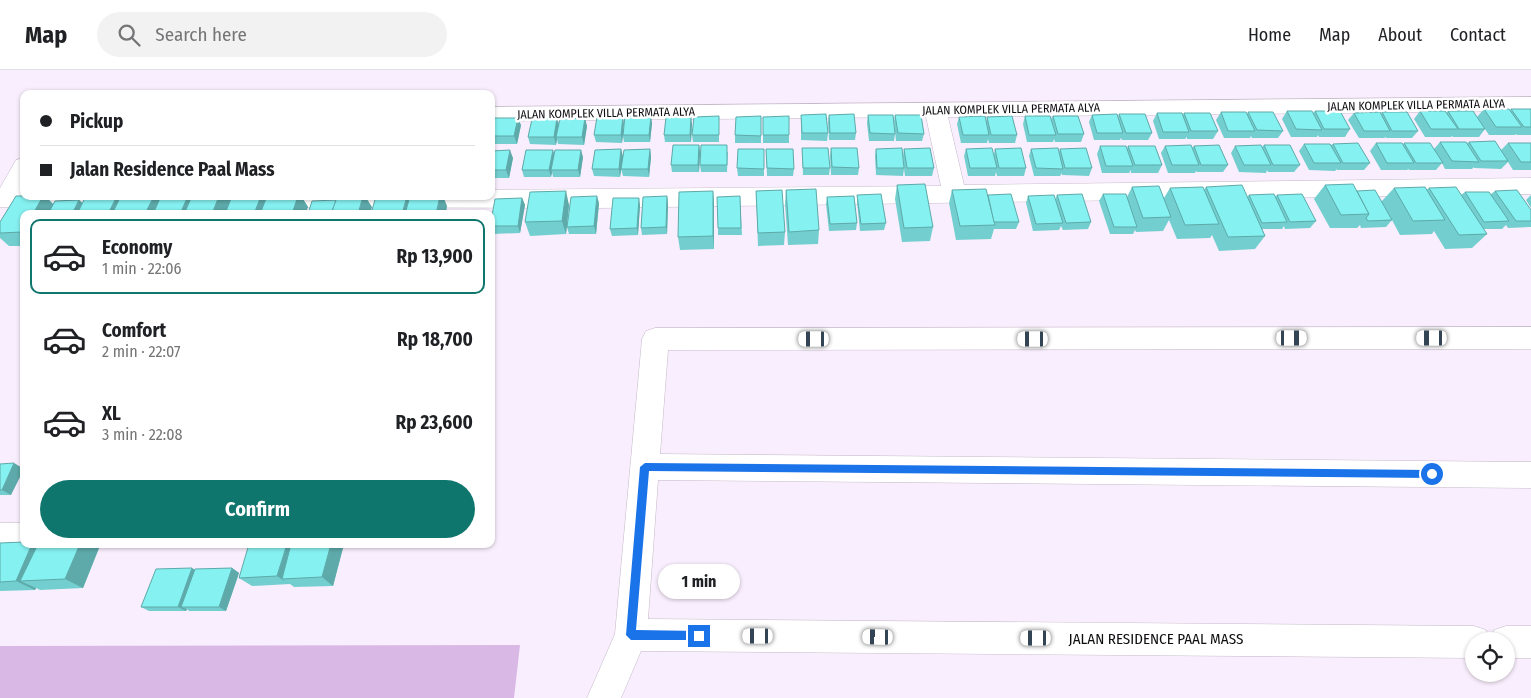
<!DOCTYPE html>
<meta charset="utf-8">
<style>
:root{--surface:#fff;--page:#f2f2f2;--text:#202124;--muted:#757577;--line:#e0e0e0;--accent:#0f766e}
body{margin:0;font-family:"Fira Sans Condensed",sans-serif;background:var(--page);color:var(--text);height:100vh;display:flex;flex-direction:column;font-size:19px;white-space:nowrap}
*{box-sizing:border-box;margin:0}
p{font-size:16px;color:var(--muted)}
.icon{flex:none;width:28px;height:28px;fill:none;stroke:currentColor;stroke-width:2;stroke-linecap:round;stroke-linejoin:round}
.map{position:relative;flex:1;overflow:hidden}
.side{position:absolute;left:20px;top:140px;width:475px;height:338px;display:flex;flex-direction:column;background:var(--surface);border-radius:10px;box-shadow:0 1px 4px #0004}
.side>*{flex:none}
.top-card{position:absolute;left:20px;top:20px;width:475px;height:110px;border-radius:10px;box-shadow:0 1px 4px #0004;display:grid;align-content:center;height:110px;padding:0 20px;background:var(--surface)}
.buttons{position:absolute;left:1465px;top:562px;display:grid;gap:10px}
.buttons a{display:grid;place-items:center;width:50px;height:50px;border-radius:50%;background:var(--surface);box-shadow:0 1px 4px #0004;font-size:25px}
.end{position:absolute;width:22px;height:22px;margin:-11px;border:6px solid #1a73e8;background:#fff;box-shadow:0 0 0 2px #fff}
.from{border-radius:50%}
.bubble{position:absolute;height:35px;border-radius:18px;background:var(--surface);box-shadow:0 1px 4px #0004;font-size:16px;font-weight:700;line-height:35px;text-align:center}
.car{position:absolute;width:15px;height:30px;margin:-15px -8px;border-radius:6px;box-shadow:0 0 4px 1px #0007;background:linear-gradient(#fff 24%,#345 0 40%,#fff 0 76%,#345 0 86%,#fff 0)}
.top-card b{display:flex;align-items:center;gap:18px;height:48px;font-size:19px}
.top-card b+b{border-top:1px solid var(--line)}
.top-card i{width:12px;height:12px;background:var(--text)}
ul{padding:9px 0 0;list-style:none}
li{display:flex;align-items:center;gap:15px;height:75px;margin:0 10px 8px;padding:0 10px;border:2px solid transparent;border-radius:10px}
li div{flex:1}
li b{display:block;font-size:19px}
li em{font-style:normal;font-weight:700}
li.on{border-color:var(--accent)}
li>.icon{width:45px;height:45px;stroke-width:1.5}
.cta{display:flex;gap:10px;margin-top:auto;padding:10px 20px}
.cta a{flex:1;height:58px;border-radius:30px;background:var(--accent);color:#fff;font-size:20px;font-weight:700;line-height:58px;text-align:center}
header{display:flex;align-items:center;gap:30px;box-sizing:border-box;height:70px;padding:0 25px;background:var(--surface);border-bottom:1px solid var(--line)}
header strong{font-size:24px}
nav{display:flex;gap:28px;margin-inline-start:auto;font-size:18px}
.search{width:350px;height:45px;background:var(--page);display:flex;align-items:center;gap:12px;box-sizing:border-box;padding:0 18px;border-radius:28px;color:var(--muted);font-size:19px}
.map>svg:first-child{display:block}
</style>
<header>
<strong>Map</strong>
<div class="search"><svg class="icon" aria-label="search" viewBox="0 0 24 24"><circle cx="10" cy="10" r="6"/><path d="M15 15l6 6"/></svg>Search here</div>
<nav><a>Home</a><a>Map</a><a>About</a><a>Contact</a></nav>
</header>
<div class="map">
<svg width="1531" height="628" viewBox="0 0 1531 628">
<rect width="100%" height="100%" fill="#f9eefd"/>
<path fill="#dab8e6" d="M520,575L514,628H0V576Z"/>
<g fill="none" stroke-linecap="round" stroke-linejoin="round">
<defs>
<g id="minor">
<path d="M1531,27V41L948,47L964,115L1531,108V124L598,138L193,137L185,134L181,128L182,126H491V120L941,116L926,47L491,51V37Z"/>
<path d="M24,88V126H133L134,128L130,134L122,137H0V118L16,90Z"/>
<path d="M1531,257V279L668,280L660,384L1531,392V418L658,410L648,549L1474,556L1486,560L1490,571L1494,560L1506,556H1531V588H1506V571H1474V588L641,581L621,628H587L615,564L642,269L646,261L655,258Z"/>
<path d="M0,453H24V474H37L35,478L24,483H0Z"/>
</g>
</defs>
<use href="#minor" stroke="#c4b9c8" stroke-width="1"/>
<use href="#minor" fill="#fff" fill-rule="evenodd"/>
</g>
<g fill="#73cfcf">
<path d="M1484,39L1510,40L1511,39H1531V65H1517L1516,64L1515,65H1489L1485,59L1479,67H1453L1452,66L1451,67H1425L1414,49L1420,41L1446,43L1448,41L1477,47Z"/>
<path d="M1287,41L1313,43L1315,41L1350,59L1345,67H1319L1318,65L1317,67H1291L1282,49Z"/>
<path d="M1221,42L1247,44L1248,42L1283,61L1278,68H1252L1251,66L1250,68H1224L1216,50Z"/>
<path d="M1382,42L1418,61L1412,68H1386V67L1384,68H1359L1348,50L1354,43L1381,44Z"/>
<path d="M1157,43L1183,45L1184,43L1218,61L1213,69H1187V67L1185,69H1159L1153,51Z"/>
<path d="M1119,44L1152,63L1148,70H1122L1121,68L1120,70H1094L1089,52L1092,45L1118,47Z"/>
<path d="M801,45L828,63L827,71L801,70Z"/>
<path d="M829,45L856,63L855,70H829L828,52Z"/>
<path d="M868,45L895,64L894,71H869L867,53Z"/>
<path d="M895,45L924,64L922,71H896L894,52Z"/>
<path d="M719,46V72H693L692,65Z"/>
<path d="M761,46V73H735V65Z"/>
<path d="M1025,46L1051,49L1053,46L1084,64L1081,72H1055L1054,69L1053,72H1027L1023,54Z"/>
<path d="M763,47L789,65V73H763Z"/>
<path d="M959,47L986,52L987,47L1017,65L1015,73H989L988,69L987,73H961L957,54Z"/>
<path d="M557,48L559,54L587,56L584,75L558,74L557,69L556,75L530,74L528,67Z"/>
<path d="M491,51H492L521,55L517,74H491Z"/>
<path d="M652,53L650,72H624L623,66L622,73L596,72L594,65Z"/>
<path d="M692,54L691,72H665L664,65Z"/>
<path d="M1440,72L1467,73L1469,72L1501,80L1508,73H1531V100H1513L1508,92L1501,99L1474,98V97L1472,99H1445L1442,93L1436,100H1409V99L1407,100H1381L1370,81L1376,73L1403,75L1404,73L1434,79Z"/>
<path d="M1304,74L1331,75L1333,74L1370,93L1364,100H1337V99L1335,101L1309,100L1299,81Z"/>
<path d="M699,75L700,82L699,102H672L671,95Z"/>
<path d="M1264,75L1300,95L1294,102H1268L1267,100L1266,103L1239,102L1231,83L1235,76L1262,77Z"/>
<path d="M1100,76L1127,79L1128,76L1162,95L1158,103H1131V100L1129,103H1102L1097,84Z"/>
<path d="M1165,76L1192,78L1194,76L1228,95L1223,102H1197L1196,101L1195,103H1168L1161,83Z"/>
<path d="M802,78L830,98L829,105H803Z"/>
<path d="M831,78L859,98L858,105H831L830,86Z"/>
<path d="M621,79L623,87L620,107L594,106L592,99Z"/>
<path d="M650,79L651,87L649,107L623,106L621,99Z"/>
<path d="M764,79V106H738L737,98Z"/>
<path d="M766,79L794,99L793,106H767Z"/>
<path d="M876,79L904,97L903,86L904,79L934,98L932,106H905L904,99L903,106L876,105L875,86Z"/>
<path d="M966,79L994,84L995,79L1026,98L1024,106H997L996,102L995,106H968L964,86Z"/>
<path d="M1031,79L1059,82L1060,79L1092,98L1089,106L1062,105V103L1060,106H1034L1029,86Z"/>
<path d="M491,81L513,88L509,108H491Z"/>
<path d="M728,82L727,102H701L700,95Z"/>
<path d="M554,85L583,87L580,107H553L552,102L551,107H524L522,100Z"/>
<path d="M897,115L933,157L930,171L902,172L895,129Z"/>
<path d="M1325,115L1357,121L1381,132L1394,118L1426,120L1429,118L1461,125L1465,122L1491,124L1495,121L1531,140V157H1530L1508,158L1506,155L1502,159H1483L1487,164L1472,178L1445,179L1434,161L1432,164L1400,165L1392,150L1386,157L1361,158L1360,155L1357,158H1330L1314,129Z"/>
<path d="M1132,117L1164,128L1170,118L1204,120L1206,117L1247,127L1249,125L1275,127L1277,125L1316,151L1310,158L1285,159L1284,156L1282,159H1262L1265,166L1255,179L1219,181L1212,165L1210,168L1177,169L1169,150L1163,161L1136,162L1135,160L1133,164H1110L1099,131L1103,124L1127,127Z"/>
<path d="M786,120L819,160L818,174L788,175L785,134Z"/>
<path d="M952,120L988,125L1019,152L1016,159H994L991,169L956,170L949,133Z"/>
<path d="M713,121L714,134V179L680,180L678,167Z"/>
<path d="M756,121L785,162L784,175L758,176Z"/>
<path d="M857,125L886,153L884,160L860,161L857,132Z"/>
<path d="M1057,125L1091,152L1088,159L1063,160L1061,156L1059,160L1033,161L1026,133L1028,126L1055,130Z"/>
<path d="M1531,125V138L1526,130Z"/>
<path d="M16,126H45L53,134L55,131L79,130L83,133L86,126H160L161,127V126H227L230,131L232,126H266V127L267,126H301L308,137L305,144H24V176H9L0,168V152Z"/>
<path d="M667,126L668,134L667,164L642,165L641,158Z"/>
<path d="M740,126L742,165H718V158Z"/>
<path d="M827,127L857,153L856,160L829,161L826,134Z"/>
<path d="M522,128L525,135L520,163L493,164L491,159V151Z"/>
<path d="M599,133L596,164H569L567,157Z"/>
<path d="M569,135L566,164L530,166L525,152Z"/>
<path d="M640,135L638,165L612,166L610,159Z"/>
<path d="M0,394L11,425H0Z"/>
<path d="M0,473L36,474L99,478L83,518L40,520L36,518L35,520L0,521Z"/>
<path d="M344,474L333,516L294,517L290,514L252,516L239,508Z"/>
<path d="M232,498L239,503L226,541H189L187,539L186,541H149L141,537L195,500Z"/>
</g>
<g fill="#5ea9a9">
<path d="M623,46L624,54L622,73L621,65Z"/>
<path d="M651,46L652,53L650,72L649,65Z"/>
<path d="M691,46L692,54L691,72L690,65Z"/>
<path d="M518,48L521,55L517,74L514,66Z"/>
<path d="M557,48L559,56L556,67L557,69L556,75L554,67Z"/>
<path d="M585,48L587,56L584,75L582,67Z"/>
<path d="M699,75L700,82L699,102L698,95Z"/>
<path d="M621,79L623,87L620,107L619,99Z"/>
<path d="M650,79L651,87L649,107L648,99Z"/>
<path d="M510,80L513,88L509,108L506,100Z"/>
<path d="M553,80L555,87L551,100L552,102L551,107L549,100Z"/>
<path d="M581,80L583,87L580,107L578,100Z"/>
<path d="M566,121L569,135L566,164L562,151Z"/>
<path d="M713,121L714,134V179L713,166Z"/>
<path d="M43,126H45L58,139L55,144H33Z"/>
<path d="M117,126H122L128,144H108Z"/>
<path d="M154,126H160L168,135L164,144H145Z"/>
<path d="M188,126H195L198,144H180Z"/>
<path d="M219,126H227L233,133L228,144H212Z"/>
<path d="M261,126H266L273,136L270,144H254Z"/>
<path d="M298,126H301L308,137L305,144H292Z"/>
<path d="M363,126H365L372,137L370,144H358Z"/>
<path d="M407,126H408L414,138L413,144H402Z"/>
<path d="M440,126H443L447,136L446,144H436Z"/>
<path d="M597,126L599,133L596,164L594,156Z"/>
<path d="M667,126L668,134L667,164L666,157Z"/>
<path d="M522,128L525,135L520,163L518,156Z"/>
<path d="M639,128L640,135L638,165L637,158Z"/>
<path d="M79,130L86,137L83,144H72Z"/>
<path d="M14,393L24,399L11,425L2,420Z"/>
<path d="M32,474H36L51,481L20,511L36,518L35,520L16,511Z"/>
<path d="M80,474H90L99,478L83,518L65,509Z"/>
<path d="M287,474H295L282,509L290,515L277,506Z"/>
<path d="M331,474H344L333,516L322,507Z"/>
<path d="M192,498L200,503L181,537L187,539L186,541L178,537Z"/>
<path d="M232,498L239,503L226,541L219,537Z"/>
</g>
<g fill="#86f1f1" stroke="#5ea9a9">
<path d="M1484,39H1509L1522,57H1496Z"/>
<path d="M1511,39H1531V57H1524Z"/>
<path d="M1287,41H1312L1322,60L1296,59Z"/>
<path d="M1315,41H1340L1350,59H1324Z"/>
<path d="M1420,41H1445L1458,59H1431Z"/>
<path d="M1448,41H1473L1485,59H1459Z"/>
<path d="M1221,42H1246L1255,61H1228Z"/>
<path d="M1248,42H1273L1283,61L1257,60Z"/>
<path d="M1380,42L1390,61H1364L1354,43Z"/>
<path d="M1382,42H1407L1418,61H1392Z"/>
<path d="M1157,43H1182L1189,62H1163Z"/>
<path d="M1184,43H1210L1218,61H1191Z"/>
<path d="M826,44L828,63H802L801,45Z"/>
<path d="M854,44L856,63H830L829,45Z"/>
<path d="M1117,44L1123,63H1097L1092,45Z"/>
<path d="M1119,44H1145L1152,63H1126Z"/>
<path d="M868,45H893L895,64L870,63Z"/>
<path d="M895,45H921L924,64L898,63Z"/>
<path d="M623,46L621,65H594L597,47Z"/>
<path d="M625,46H651L649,65H623Z"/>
<path d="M691,46L690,65H664L666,47Z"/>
<path d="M719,46V65H692L694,47Z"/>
<path d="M761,46V66L735,65L736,47Z"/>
<path d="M789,46V65H763V47Z"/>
<path d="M985,46L989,65H963L959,47Z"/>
<path d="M1012,46L1017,65H991L987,47Z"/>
<path d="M1025,46H1050L1056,65H1029Z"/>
<path d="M1053,46H1078L1084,64H1058Z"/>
<path d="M492,48H518L514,66H491V53Z"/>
<path d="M557,48L554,67H528L532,49Z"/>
<path d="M585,48L582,67H556L560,49Z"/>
<path d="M1495,71L1508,91H1481L1469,72Z"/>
<path d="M1440,72H1466L1479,92L1452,91Z"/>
<path d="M1358,73L1370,93H1343L1333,74Z"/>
<path d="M1376,73H1402L1414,93H1387Z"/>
<path d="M1404,73H1430L1443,93H1416Z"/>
<path d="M1508,73H1531V92H1521Z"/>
<path d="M1304,74H1330L1341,93H1314Z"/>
<path d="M673,75H699L698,95H671Z"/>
<path d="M701,75H727V95H700Z"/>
<path d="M1191,75L1199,95H1172L1165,76Z"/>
<path d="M1219,75L1228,95H1201L1194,76Z"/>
<path d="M1261,75L1271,95H1244L1235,76Z"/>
<path d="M1264,75H1290L1300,95H1273Z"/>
<path d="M1100,76H1126L1133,96H1106Z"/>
<path d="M1128,76H1155L1162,95H1135Z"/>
<path d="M802,78H828L830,98H803Z"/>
<path d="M831,78H857L859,98L832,97Z"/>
<path d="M902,78L904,98H877L876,79Z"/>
<path d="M930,78L934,98H907L904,79Z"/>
<path d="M992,78L997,98H970L966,79Z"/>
<path d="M1021,78L1026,98H999L995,79Z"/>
<path d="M1058,78L1063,99L1036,98L1031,79Z"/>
<path d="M1086,78L1092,98H1065L1060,79Z"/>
<path d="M621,79L619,99H592L595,80Z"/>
<path d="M650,79L648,99H621L624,80Z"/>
<path d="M738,79H764V99L737,98Z"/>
<path d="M766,79H793L794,99L767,98Z"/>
<path d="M510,80L506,100H491V81Z"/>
<path d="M526,80H553L549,100H522Z"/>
<path d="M555,80H581L578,100H551Z"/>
<path d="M925,114L933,157L904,158L897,115Z"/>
<path d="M1353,114L1369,144L1341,145L1325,115Z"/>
<path d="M1242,115L1265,166L1228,167L1206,117Z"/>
<path d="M1159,116L1171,147L1143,148L1132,117Z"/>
<path d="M1203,117L1219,154L1185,155L1170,118Z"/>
<path d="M1425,117L1445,150L1413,151L1394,118Z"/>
<path d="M1456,117L1487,164L1459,165L1429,118Z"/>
<path d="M816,119L819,160L789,162L786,120Z"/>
<path d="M986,119L995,155L960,156L952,120Z"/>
<path d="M782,120L785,162L758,163L756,121Z"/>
<path d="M1375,120L1392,150L1368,151L1366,148L1369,144L1357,121Z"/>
<path d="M1517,120L1531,140V151H1516L1495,121Z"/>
<path d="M566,121L562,151L525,152L530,122Z"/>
<path d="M713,121V166L678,167L679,122Z"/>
<path d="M1465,122H1489L1509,151L1484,152Z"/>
<path d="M881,124L886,153L861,154L857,125Z"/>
<path d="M1011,124L1019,152H994L988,125Z"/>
<path d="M1082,124L1091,152L1066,153L1057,125Z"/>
<path d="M1103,124H1126L1137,157H1114Z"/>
<path d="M1274,124L1287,152L1262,153L1249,125Z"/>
<path d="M1302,124L1316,151L1290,152L1277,125Z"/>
<path d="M1054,125L1063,153L1036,154L1028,126Z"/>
<path d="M16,126H43L33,144H24V160L22,162L0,163V152Z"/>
<path d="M86,126H117L108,144H77Z"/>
<path d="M121,126H154L145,144H112Z"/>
<path d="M161,126H188L180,144H153Z"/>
<path d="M192,126H219L212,144H184Z"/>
<path d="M232,126H261L254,144H225Z"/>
<path d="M267,126H298L292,144H260Z"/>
<path d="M337,126H363L358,144H331Z"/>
<path d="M376,126H407L402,144H371Z"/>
<path d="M410,126H440L436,144H405Z"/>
<path d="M597,126L594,156L567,157L571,127Z"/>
<path d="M667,126L666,157L641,158L643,127Z"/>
<path d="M740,126L741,158H718L717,127Z"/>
<path d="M854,126L857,153L830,154L827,127Z"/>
<path d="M522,128L518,156H491V151L495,129Z"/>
<path d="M613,128H639L637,158L610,159Z"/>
<path d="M79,130L72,144H48L55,131Z"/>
<path d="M336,130L331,144H308L312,131Z"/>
<path d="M14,393L2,420H0V394Z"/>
<path d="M24,472V474H32L16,511L0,512V473Z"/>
<path d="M38,474H80L65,509L20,511Z"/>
<path d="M249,474H287L277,506L239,508Z"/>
<path d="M291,474H331L322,507L282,509Z"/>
<path d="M192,498L178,537H141L156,499Z"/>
<path d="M232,498L219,537H181L195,499Z"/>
</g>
<path fill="#1a73e8" d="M645,393L1432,400L1437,404L1432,408L649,401L636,560L699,561L704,566L699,570H631L626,565L640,397Z"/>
<g text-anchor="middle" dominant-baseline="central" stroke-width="5" stroke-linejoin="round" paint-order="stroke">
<g font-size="12" fill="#100d11" stroke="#fff">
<text transform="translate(1416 35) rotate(-1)">JALAN KOMPLEK VILLA PERMATA ALYA</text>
<text transform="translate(1011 39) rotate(-1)">JALAN KOMPLEK VILLA PERMATA ALYA</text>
<text transform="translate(606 43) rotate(-1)">JALAN KOMPLEK VILLA PERMATA ALYA</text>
</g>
<g font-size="15" fill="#100d11" stroke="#fff">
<text x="1156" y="569">JALAN RESIDENCE PAAL MASS</text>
</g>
</g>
</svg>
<div class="buttons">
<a><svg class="icon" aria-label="locate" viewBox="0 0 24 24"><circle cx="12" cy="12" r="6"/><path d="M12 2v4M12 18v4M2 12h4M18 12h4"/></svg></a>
</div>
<i class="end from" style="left:1432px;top:404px"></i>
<i class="end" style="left:699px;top:566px"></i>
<div class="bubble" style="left:658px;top:494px;width:82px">1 min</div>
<i class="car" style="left:1292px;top:268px;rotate:90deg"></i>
<i class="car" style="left:1432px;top:268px;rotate:270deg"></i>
<i class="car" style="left:814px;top:269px;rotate:270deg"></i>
<i class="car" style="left:1033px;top:269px;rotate:270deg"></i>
<i class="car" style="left:758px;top:566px;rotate:270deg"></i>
<i class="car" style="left:878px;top:567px;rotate:271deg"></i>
<i class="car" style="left:1036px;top:568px;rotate:270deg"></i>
<div class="top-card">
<b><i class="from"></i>Pickup</b>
<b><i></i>Jalan Residence Paal Mass</b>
</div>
<section class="side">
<ul>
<li class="on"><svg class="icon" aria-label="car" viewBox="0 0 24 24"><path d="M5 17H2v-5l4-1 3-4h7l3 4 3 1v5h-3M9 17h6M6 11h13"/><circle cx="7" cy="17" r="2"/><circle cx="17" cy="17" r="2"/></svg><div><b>Economy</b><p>1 min · 22:06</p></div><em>Rp 13,900</em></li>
<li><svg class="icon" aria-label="car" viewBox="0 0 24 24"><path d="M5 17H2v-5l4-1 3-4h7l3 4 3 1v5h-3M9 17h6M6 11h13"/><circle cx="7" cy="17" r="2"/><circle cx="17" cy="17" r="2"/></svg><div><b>Comfort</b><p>2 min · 22:07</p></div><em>Rp 18,700</em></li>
<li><svg class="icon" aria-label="car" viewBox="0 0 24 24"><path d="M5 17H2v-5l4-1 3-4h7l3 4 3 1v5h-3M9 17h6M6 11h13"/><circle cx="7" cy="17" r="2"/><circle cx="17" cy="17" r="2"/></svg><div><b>XL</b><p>3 min · 22:08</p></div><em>Rp 23,600</em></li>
</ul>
<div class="cta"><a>Confirm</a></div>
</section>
</div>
